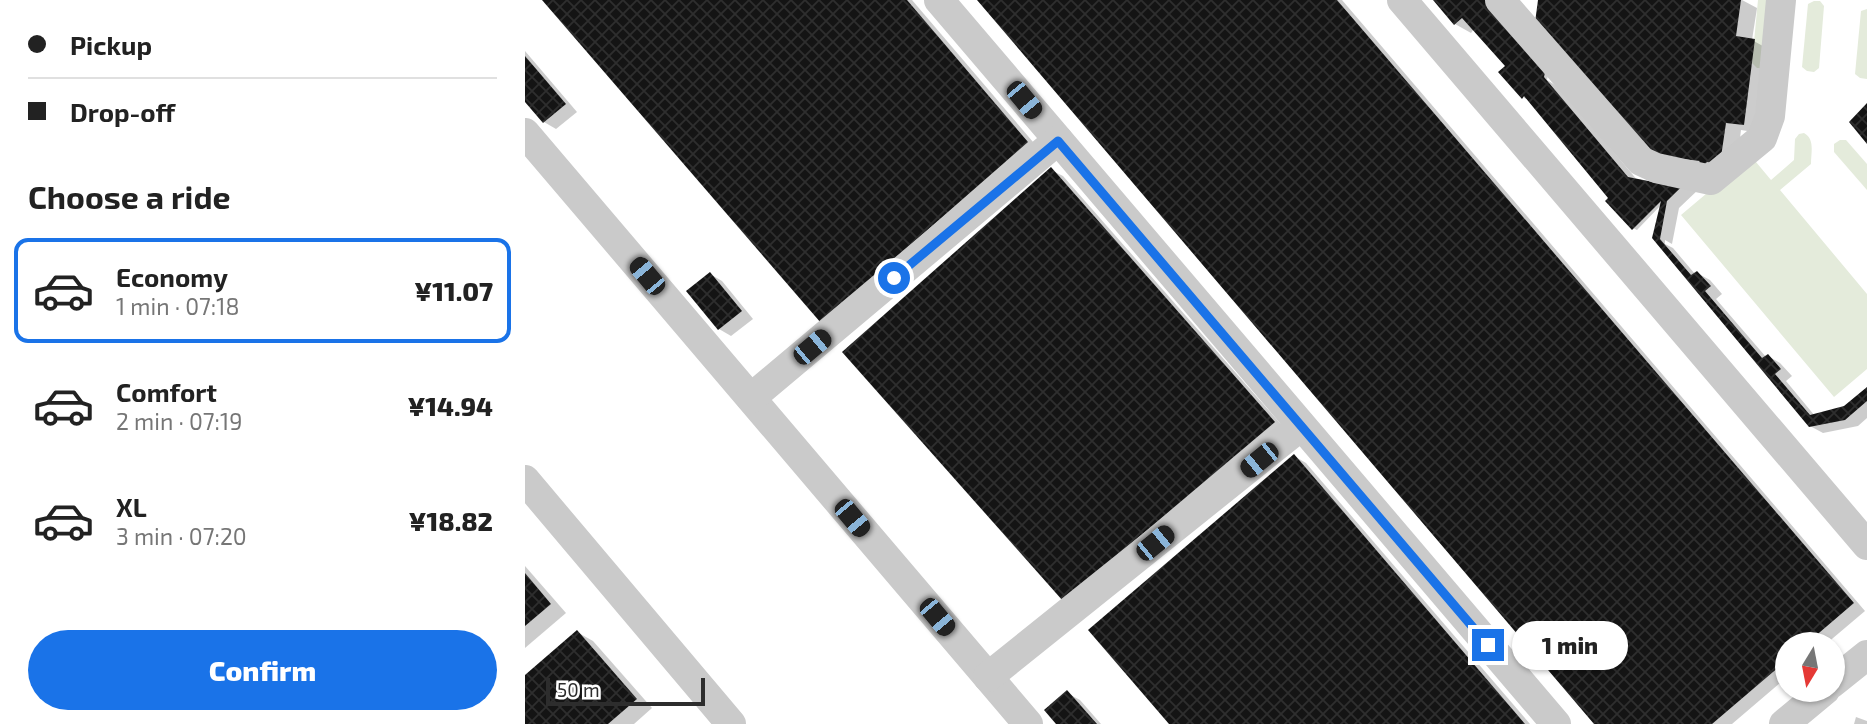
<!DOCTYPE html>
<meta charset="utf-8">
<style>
:root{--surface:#fff;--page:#f6f6f6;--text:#222;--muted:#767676;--line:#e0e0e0;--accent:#1a73e8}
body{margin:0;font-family:"Exo 2",sans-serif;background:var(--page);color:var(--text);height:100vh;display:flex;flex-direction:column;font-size:26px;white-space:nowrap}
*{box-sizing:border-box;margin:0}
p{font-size:23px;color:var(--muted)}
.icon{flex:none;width:38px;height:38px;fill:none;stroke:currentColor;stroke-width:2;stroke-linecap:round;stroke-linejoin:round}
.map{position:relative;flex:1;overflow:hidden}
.side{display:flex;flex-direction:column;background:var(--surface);width:525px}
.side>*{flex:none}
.banner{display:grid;align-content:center;height:154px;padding:0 28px;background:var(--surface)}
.needle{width:46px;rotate:190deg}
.buttons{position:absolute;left:1250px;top:632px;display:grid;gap:14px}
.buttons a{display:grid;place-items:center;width:70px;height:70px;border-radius:50%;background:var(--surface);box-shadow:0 2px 5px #0004;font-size:35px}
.scale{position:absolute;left:21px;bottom:18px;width:159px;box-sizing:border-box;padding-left:7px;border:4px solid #2d2d2d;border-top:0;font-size:19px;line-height:24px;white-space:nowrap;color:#2d2d2d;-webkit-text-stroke:5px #fff;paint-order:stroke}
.end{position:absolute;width:32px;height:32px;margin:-16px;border:9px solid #1a73e8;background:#fff;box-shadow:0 0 0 4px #fff}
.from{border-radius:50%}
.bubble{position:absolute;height:49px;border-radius:24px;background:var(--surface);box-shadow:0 2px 5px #0004;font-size:23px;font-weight:800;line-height:49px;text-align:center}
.car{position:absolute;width:21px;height:42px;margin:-21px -10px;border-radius:9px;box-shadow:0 0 5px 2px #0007;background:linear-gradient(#222 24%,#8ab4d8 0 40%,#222 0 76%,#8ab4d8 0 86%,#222 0)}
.banner b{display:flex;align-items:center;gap:24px;height:66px;font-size:26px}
.banner b+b{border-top:2px solid var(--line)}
.banner i{width:18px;height:18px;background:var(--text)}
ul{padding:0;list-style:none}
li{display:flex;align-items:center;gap:21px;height:105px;margin:0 14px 10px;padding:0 14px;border:4px solid transparent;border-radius:14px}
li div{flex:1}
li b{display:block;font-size:26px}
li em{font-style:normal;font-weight:800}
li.on{border-color:var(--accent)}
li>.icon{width:63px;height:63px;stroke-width:1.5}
h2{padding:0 28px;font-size:32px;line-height:84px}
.button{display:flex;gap:14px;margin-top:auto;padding:14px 28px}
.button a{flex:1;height:80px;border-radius:42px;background:var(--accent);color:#fff;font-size:28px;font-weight:800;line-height:80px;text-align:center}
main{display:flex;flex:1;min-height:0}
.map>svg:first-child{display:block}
</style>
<main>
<section class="side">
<div class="banner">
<b><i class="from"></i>Pickup</b>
<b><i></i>Drop-off</b>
</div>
<h2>Choose a ride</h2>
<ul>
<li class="on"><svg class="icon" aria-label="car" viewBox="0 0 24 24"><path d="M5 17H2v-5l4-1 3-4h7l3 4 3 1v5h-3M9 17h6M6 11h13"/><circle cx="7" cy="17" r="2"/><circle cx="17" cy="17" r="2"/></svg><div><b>Economy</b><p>1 min · 07:18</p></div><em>¥11.07</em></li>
<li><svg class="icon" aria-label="car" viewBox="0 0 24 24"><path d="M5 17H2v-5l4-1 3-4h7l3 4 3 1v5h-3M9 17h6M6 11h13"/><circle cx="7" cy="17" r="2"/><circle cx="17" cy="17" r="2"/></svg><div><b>Comfort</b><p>2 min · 07:19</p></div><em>¥14.94</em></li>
<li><svg class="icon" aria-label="car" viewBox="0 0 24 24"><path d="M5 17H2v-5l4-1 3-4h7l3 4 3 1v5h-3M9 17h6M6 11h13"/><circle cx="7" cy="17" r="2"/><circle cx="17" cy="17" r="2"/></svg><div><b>XL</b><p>3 min · 07:20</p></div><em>¥18.82</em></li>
</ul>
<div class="button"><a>Confirm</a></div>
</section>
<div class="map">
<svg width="1342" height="724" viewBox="0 0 1342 724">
<defs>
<pattern id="building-cross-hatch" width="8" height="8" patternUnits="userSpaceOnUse" patternTransform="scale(1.75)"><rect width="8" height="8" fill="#141414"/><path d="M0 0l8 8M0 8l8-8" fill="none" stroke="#2e2e2e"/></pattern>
</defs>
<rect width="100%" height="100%" fill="#fff"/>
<g fill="#e4ebdb">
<path d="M1233,0H1246L1239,68H1232L1227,63Z"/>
<path d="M1289,1H1295L1299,6L1294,68L1289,72L1282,71L1277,67L1283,4Z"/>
<path d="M1342,9V79L1335,78L1330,74L1336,11Z"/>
<path d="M1279,133C1290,139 1286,152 1286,164L1255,190L1342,294V369L1309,397L1156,215L1226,156L1246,180L1269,160L1270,139L1274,134Z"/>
<path d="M1315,140H1321L1342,164V190L1309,152V144Z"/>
</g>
<g fill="#0003">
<path d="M19,0H387L514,149L310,329Z"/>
<path d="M454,0H817L1340,611L1301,644H1262V677L1207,724H1072Z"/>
<path d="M910,0L1025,66L1022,80L1035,88L1113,181L1149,188L1133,162L1015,0H1217L1232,8L1227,40L1245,50L1235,133L1216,130L1211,172L1194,170L1154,208L1147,244L1140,240V244L1148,248L1170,274L1172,273L1185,280L1197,294L1191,299L1241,357L1243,356L1255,363L1267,376L1261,381L1290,416L1320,408L1342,389V418L1333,426L1298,433L1285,426L1129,238L1137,204L1112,230L1108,228L1086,198L1003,98L1001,99L998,97L982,67L949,29L946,33L930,24Z"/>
<path d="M0,51L52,112L31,129L19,122L0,99Z"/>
<path d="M526,170L538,176L761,430L551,607Z"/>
<path d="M185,274L197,281L228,319L206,336L194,329Z"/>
<path d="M769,456L781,463L1005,724H646Z"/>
<path d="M0,566L41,613L0,648Z"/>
<path d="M52,632L68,641L127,708L109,724H0V677Z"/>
<path d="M542,693L555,700L576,724H533Z"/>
<path d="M1331,717L1342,721V724H1329Z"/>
</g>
<g fill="url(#building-cross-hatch)">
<path d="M17,0H382L503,142L296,323Z"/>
<path d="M452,0H812L1329,603L1281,644H1262V660L1187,724H1069Z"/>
<path d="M908,0H966L1022,63L1019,77L1103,177L1149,186L1175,161L1115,154L1009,30L1013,0H1216L1211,36L1230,39L1219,125L1201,123L1195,164L1182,162L1142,201L1135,239L1166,275L1172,271L1186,286L1180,291L1237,358L1243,354L1256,369L1250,374L1285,415L1319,406L1342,387V401L1320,420L1284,427L1127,238L1136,201L1107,230L1080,201L1083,198L999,96L997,99L973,72L980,66L937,18L929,25Z"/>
<path d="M0,56L41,104L18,123L0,102Z"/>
<path d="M1342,103V144L1324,122Z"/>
<path d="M526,167L750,422L538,601L317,352Z"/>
<path d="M185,272L217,311L193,330L161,291Z"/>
<path d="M769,454L1000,724H644L563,630Z"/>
<path d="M0,573L26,604L0,626Z"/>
<path d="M52,630L112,699L83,724H0V675Z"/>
<path d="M542,690L572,724H531L519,710Z"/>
</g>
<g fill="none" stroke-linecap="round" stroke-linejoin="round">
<g stroke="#cacaca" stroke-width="30">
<path d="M414,0L1031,724"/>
<path d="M877,0L1342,545"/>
<path d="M975,0L1116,161L1131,168L1186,180L1237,138L1245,116L1256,0"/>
<path d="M0,133L503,724"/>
<path d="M226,398L533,140"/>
<path d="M0,480L206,724"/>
<path d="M463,677L776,426"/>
<path d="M1307,683L1342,655"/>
<path d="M1259,724L1300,690"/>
</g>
</g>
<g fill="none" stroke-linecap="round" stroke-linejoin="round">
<path stroke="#1a73e8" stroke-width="9" d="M369,278L533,141L963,645"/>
</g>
</svg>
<div class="buttons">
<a><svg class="needle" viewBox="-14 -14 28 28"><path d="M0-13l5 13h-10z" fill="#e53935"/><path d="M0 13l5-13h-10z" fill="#767676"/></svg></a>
</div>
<div class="scale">50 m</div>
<i class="end from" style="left:369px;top:278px"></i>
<i class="end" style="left:963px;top:645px"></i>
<div class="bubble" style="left:987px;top:621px;width:116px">1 min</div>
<i class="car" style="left:499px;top:100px;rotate:140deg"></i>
<i class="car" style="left:122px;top:276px;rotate:320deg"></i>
<i class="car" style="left:287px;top:347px;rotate:50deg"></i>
<i class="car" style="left:734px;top:460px;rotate:231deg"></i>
<i class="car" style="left:327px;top:518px;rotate:140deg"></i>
<i class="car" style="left:630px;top:543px;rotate:51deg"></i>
<i class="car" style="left:412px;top:617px;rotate:140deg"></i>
</div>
</main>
